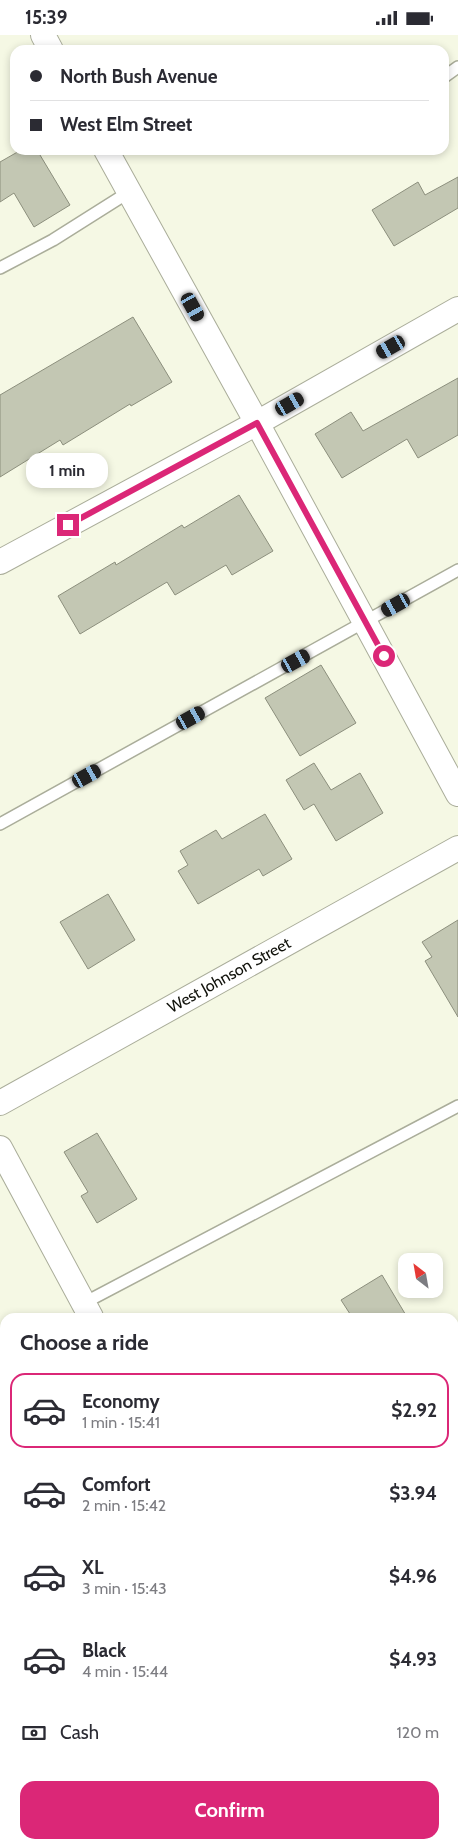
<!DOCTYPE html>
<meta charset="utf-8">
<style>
:root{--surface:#fff;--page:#f7f7f7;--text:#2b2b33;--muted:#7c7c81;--line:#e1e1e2;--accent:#db2777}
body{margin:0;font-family:Cabin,sans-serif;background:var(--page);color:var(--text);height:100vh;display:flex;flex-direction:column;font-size:19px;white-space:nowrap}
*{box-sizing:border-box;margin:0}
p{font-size:16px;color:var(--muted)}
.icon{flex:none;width:28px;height:28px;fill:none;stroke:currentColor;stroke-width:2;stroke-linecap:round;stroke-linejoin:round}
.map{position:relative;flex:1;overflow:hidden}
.sheet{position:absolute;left:0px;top:1278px;width:459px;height:536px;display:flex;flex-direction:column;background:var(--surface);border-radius:15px 15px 0 0;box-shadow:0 2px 8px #0003}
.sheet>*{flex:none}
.hud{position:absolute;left:10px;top:10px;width:439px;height:110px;border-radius:15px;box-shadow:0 2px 8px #0003;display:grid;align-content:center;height:110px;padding:0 20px;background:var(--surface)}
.needle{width:32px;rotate:329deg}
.controls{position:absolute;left:398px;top:1218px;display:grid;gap:10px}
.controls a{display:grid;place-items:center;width:45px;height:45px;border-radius:10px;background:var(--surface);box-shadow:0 2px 8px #0003;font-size:25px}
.end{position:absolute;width:22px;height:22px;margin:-11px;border:6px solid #db2777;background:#fff;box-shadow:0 0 0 2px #fff}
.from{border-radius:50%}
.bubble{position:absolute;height:35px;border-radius:15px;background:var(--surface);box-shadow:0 2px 8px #0003;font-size:16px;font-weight:800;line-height:35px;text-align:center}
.car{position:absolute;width:15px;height:30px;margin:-15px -8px;border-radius:6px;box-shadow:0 0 4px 1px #0007;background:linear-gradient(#222 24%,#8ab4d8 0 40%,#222 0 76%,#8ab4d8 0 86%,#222 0)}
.hud b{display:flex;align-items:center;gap:18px;height:48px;font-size:19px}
.hud b+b{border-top:1px solid var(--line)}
.hud i{width:12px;height:12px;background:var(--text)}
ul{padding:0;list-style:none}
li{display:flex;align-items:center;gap:15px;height:75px;margin:0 10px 8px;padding:0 10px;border:2px solid transparent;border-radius:15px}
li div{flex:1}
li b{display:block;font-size:19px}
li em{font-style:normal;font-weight:800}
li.current{border-color:var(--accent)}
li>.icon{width:45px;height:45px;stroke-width:1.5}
h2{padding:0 20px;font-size:22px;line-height:60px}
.pay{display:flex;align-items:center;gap:12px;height:55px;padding:0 20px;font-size:19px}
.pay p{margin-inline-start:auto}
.cta{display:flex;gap:10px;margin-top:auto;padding:10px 20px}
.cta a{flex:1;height:58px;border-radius:15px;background:var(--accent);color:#fff;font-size:20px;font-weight:800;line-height:58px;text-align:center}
.status{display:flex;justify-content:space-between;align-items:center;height:35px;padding:0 25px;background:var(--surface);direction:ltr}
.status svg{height:14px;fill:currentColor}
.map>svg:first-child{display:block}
</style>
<div class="status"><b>15:39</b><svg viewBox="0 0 49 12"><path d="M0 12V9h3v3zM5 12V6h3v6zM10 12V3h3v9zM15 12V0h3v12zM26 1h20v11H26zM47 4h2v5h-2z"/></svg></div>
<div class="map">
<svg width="458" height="1813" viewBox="0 0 458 1813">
<rect width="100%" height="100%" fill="#f5f8e4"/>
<g fill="#c3c7b3" stroke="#8c8f7d">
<path d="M21,115H37L70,170L34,192L14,158L0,167V127Z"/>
<path d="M458,142V173L394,211L372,175L418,147L425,160Z"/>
<path d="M133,282L172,347L131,371L130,369L63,410L60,405L0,442V360Z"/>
<path d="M458,343V400L418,423L407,404L342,443L315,399L351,377L363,396Z"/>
<path d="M239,460L273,516L232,540L226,530L175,560L167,547L80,599L58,561L115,527L116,530L182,490L184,493Z"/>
<path d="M321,630L356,688L300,721L265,663Z"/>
<path d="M314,728L331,755L360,738L383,778L336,806L314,769L304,775L286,745Z"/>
<path d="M265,779L292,824L263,841L259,834L198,869L178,836L188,830L180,816L216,795L222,804Z"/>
<path d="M108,859L135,905L88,934L60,887Z"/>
<path d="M458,885V982L425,926L432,922L422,907Z"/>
<path d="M97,1098L137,1164L97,1188L81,1161L88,1157L64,1117Z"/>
<path d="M382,1240L407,1282H352L341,1265Z"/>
</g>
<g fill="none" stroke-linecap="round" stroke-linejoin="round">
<defs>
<g id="service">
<path d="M444,42L458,32"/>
<path d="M0,233L53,205L129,157"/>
<path d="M0,789L458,535"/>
<path d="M84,1268L458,1071"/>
<path d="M454,1623L458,1621"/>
</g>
<g id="minor">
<path d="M43,0L51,15"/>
<path d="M106,115L257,388L458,759"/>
<path d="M0,527L257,388L458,274"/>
<path d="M0,1068L458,813"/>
<path d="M0,1113L91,1282"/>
<path d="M454,1354L458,1352"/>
<path d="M0,1806L5,1804"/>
<path d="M381,1809L384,1813"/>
</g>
</defs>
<use href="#service" stroke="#aaad9a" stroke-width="14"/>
<use href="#minor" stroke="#aaad9a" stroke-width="26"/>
<use href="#service" stroke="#fff" stroke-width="11"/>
<use href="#minor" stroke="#fff" stroke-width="24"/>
</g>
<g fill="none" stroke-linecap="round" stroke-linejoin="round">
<path stroke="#db2777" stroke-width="6" d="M68,490L257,388L384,621"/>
</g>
<g text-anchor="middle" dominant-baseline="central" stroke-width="5" stroke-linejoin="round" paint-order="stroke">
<g font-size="16" fill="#10110a" stroke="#fff">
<text transform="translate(229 940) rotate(-29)">West Johnson Street</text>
</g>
</g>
</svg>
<div class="controls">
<a><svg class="needle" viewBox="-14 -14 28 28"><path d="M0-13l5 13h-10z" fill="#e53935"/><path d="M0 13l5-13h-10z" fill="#7c7c81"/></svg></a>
</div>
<i class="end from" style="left:384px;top:621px"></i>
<i class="end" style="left:68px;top:490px"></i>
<div class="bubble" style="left:26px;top:418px;width:82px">1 min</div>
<i class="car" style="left:193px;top:272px;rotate:151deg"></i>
<i class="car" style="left:391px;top:312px;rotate:240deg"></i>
<i class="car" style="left:290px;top:369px;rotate:60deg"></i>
<i class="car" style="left:396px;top:570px;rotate:241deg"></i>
<i class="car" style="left:296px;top:626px;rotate:61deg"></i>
<i class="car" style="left:191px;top:683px;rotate:61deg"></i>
<i class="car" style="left:87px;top:741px;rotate:61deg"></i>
<div class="hud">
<b><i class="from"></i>North Bush Avenue</b>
<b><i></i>West Elm Street</b>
</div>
<section class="sheet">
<h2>Choose a ride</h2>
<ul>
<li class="current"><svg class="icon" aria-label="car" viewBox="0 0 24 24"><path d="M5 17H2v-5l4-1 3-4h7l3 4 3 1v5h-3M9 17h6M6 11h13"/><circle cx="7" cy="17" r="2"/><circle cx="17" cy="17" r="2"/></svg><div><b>Economy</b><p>1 min · 15:41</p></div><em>$2.92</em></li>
<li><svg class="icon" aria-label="car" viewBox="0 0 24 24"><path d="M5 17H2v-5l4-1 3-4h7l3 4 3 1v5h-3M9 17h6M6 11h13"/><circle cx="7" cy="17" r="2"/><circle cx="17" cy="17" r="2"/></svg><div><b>Comfort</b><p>2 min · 15:42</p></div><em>$3.94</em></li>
<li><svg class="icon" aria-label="car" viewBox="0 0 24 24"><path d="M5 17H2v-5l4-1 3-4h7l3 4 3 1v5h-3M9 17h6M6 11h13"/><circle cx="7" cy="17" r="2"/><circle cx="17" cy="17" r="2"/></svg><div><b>XL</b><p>3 min · 15:43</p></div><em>$4.96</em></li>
<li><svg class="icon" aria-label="car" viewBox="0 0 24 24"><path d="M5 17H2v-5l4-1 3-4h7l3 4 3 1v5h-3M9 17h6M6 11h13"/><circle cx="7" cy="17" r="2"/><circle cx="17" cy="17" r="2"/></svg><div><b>Black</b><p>4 min · 15:44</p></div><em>$4.93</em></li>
</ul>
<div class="pay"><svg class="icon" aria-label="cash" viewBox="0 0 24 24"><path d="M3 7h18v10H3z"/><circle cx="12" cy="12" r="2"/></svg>Cash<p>120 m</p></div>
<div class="cta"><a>Confirm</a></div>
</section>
</div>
